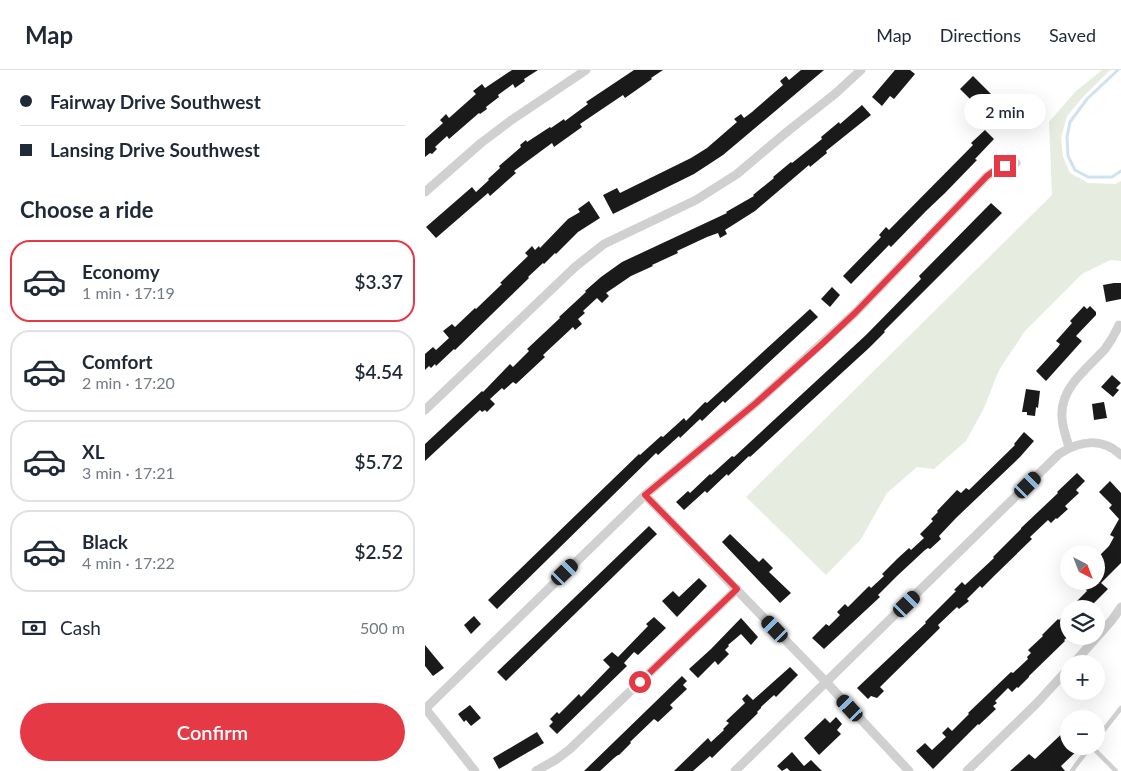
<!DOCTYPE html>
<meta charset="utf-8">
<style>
:root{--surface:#fff;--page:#f2f2f3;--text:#1f2937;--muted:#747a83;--line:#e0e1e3;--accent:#e63946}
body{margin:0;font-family:Lato,sans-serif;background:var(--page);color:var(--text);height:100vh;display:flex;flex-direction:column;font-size:19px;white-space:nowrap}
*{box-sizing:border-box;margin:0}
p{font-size:16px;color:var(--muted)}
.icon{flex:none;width:28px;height:28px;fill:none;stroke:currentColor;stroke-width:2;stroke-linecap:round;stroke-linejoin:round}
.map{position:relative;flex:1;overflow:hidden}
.panel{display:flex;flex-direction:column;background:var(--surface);width:425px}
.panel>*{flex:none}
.hud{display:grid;align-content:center;height:110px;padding:0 20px;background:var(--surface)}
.needle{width:32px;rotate:138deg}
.fabs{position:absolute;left:635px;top:475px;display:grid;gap:10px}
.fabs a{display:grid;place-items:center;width:45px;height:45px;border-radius:50%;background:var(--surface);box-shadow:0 5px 20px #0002;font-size:25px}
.end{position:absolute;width:22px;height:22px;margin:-11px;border:6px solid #e63946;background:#fff;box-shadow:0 0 0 2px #fff}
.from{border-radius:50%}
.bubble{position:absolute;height:35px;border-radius:18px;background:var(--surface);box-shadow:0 5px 20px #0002;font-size:16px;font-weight:600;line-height:35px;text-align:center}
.car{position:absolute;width:15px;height:30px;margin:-15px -8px;border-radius:6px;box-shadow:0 0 4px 1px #0007;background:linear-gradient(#222 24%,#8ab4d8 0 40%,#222 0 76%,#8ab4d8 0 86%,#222 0)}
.hud b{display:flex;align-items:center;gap:18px;height:48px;font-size:19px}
.hud b+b{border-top:1px solid var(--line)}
.hud i{width:12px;height:12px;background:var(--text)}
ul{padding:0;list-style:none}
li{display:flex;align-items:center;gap:15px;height:82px;margin:0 10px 8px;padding:0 10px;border:2px solid var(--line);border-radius:20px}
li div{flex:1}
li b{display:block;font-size:19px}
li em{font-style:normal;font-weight:600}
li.active{border-color:var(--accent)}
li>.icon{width:45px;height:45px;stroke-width:1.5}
h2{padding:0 20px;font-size:22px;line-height:60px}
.pay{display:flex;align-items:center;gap:12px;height:55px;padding:0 20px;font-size:19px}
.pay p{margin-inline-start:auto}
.cta{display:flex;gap:10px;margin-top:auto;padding:10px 20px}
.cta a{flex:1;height:58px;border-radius:30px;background:var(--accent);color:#fff;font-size:20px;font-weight:600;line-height:58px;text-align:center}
header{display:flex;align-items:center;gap:30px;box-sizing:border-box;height:70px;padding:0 25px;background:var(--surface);border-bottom:1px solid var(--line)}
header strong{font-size:24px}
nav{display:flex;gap:28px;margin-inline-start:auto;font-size:18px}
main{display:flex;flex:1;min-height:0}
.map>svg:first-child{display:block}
</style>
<header>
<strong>Map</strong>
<nav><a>Map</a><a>Directions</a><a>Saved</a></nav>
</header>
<main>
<section class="panel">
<div class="hud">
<b><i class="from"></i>Fairway Drive Southwest</b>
<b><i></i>Lansing Drive Southwest</b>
</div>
<h2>Choose a ride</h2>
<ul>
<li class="active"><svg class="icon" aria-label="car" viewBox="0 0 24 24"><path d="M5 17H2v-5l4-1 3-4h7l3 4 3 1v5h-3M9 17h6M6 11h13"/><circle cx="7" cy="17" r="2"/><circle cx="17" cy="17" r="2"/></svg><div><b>Economy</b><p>1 min · 17:19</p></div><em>$3.37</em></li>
<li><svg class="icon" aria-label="car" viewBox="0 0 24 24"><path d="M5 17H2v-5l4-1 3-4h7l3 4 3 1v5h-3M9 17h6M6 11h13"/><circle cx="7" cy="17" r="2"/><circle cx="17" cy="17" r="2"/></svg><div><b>Comfort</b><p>2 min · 17:20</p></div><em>$4.54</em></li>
<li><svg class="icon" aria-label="car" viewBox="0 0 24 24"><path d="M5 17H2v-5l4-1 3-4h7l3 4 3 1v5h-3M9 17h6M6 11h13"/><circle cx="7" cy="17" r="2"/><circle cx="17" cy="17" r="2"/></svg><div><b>XL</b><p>3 min · 17:21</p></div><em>$5.72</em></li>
<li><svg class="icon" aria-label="car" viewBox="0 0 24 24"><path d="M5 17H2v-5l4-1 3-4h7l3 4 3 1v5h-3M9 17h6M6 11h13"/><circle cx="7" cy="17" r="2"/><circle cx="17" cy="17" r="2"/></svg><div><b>Black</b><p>4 min · 17:22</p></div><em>$2.52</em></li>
</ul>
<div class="pay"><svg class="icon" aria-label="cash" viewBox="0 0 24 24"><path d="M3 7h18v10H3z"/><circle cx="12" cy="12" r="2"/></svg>Cash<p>500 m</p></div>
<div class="cta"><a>Confirm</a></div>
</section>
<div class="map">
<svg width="696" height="701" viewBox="0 0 696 701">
<rect width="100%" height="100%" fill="#fff"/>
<path fill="#e6ecdf" d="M677,0H685L657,28L642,46L636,68L638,87L645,103L663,113L691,114L696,111V191L685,190L657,204L600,261L574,300L559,338L541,371L509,399L492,397L462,423L436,469L401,505L321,427L627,125L624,52L650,22Z"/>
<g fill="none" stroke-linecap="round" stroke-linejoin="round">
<path stroke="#cfe2ee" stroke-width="3" d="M693,0L662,29L645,52L642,67L643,86L650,100L663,107H687L696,101"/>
</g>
<g fill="#1a1a1a">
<path d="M87,0H113L99,9L100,11L90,18L88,14L73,25L74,27L61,37L62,39L55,44L54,43L24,69L22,66L10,77L12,79L7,84L5,83L0,87V69L18,53L15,50L21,44L24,48L51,24L48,21L57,14L60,18Z"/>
<path d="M209,0H238L226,8L227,9L200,28L198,25L155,54L157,57L129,77L127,73L89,101L91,103L65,126L63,123L11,168L1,157L47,117L51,122L64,110L63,109L75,98L74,96L96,77L95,75L101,70L102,72L125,57L126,58L139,49L140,51L163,34L161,32Z"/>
<path d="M376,0H399L298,85L269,104L188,144L178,125L192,118L195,123L199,121L266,88L282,78L312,52L309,49L316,44L319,48L327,42L358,15L355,11L361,6L364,10Z"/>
<path d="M470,0H485L490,4L469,29L465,26L457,36L447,27Z"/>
<path d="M548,6L570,28L557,41L535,19Z"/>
<path d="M609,27L613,40L591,47L586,32L596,28V29L600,28L601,30Z"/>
<path d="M437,35L446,45L401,81L402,83L385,97L384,95L330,141L300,160L302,164L295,168L293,163L282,167L252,181L253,183L227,195L228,196L206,206L181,223L184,226L177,233L172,228L158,241L160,243L153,249L157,254L150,260L148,257L118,285L120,287L91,314L88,312L79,320L77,318L65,329L70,334L62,342L60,340L57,342L55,340L0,391V374L57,321L58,322L85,294L88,297L104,281L102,279L135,248L134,247L161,222L160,221L176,207L197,192L302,143L301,142L329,126L328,125L349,108L348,107L366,92L367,93L397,69L396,67L414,52L415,54Z"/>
<path d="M560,60L569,69L550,89L552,90L520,123L501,141L466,177L464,175L426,214L418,206L456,167L454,165L461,157L464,160L548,75L546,73Z"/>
<path d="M164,131L175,148L153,162L131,184L130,183L119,194L118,193L103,207L104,208L30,280L29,279L11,296L10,294L6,298L4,296L0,300V284L8,277L11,280L24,268L18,261L27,254L30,257L50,238L51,239L77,214L75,213L103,186L100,183L107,176L110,180L114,176L115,178L143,149L155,142L153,139Z"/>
<path d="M566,133L577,143L459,261L460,262L444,278L325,387L324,386L303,406L302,404L282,423L280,421L259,440L251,432L263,421L265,423L285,404L286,405L307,386L309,387L441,265L496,209L494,206Z"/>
<path d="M689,213H696V229L681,232L678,215Z"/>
<path d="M407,217L415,225L405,237L396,229Z"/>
<path d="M659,236L662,239L665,236L671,242V245L651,266L657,271L621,311L611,301L633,277L635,274L631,271L647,253L645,251Z"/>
<path d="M385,239L393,247L300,333L298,331L277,351L275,349L255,368L254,366L233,385L231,383L72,539L63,530L214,384L215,385L236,366L238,367L259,348L261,351L280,332L282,333Z"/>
<path d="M687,305L696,313L691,318L694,320L688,327L676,317Z"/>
<path d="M601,319L615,321L613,338L611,337L610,346L602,345V342H597Z"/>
<path d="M679,332L682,348L669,350L667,334Z"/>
<path d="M599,362L609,371L595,387L531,448L514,466L516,469L505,479L503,478L500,480L472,506L453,525L455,527L399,579L387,568L401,554L404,556L415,545L412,542L420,534L423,537L444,516L446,518L459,506L457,504L472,489L484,478L486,480L499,468L495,464L508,451L506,449L513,442L512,441L532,420L536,423L541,418L544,420L590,375L589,374Z"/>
<path d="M652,403L660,411L651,420L654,423L640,436L643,439L632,449L631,448L626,453L623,450L605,467L607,469L568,507L557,518L555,516L542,529L544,531L534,539L532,537L513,555L515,558L455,617L459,621L452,628L446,626L443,629L432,618L501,553L500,552L531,521L529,520L537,512L540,515L569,488L568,487L596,459V458L633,423L632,422Z"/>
<path d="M685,411L696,423V493L676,513L683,519L663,539H644L662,521L658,516L663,511H671V489L684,476L689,467L685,465L694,449L684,438L687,435L674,422Z"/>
<path d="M224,456L232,464L81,611L72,602Z"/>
<path d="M305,464L334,492L338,488L348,498L344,502L366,523L355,533L297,472Z"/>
<path d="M274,508L282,516L252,547L237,531L248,521L254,527Z"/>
<path d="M644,540V566L639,570L640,571L604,606V607L593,618L592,617L587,622L583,618L570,631L572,633L568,636L571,639L554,655L553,654L508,699L491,681L500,673L507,680L521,667L517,663L523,657L527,661L544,644L543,643L586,602L588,603L603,589L602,587L606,583L603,580L618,566L617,565L633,549L634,550Z"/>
<path d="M49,546L56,554L46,564L39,555Z"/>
<path d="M229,547L241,558L213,585L209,582L199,593L202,596L132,664L124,656L128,652L125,649L132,642L134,644L154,624L156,627L185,597L178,590L187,582L193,587L223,556L221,554Z"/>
<path d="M316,548L333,567L326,575L316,564L303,575L304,576L300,580L304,584L293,595L290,591L273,608L264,599L286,579Z"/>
<path d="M0,575L19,598L8,606L0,596Z"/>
<path d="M365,597L373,605L351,627L349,625L336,637V638L332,642L333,643L287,688L285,686L268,701H249L283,668L286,672L299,660L298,659L304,653L301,651L320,633L317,629L322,624L328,630Z"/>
<path d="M257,606L262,611L258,615L262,619L245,635L248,638L233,652L229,649L205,672L206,673L194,685H193L189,688L175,701H159Z"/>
<path d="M45,635L56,648L46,656L41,650L39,652L33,644Z"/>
<path d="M411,647L417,654L412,660L416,664L394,685L379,668L400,648L405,653Z"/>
<path d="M644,657V676H657L636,696L640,701H585L604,684L610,689Z"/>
<path d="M112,662L119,673L74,699L68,688Z"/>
<path d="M367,682L379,696L386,690L397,701H365L362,698L357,701L352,696Z"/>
</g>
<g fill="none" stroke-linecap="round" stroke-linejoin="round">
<g stroke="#d0d0d0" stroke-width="4.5">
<path d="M671,670L696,638"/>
<path d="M666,676L691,701"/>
<path d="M647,701L651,695L666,676"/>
</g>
<g stroke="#d0d0d0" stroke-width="9">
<path d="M0,122L56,73L85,51L161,0"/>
<path d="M0,340L150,197L179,174L271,130L312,104L363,61L411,23L436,0"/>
<path d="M644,377C641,366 636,355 637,343C637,316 664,297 680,279C686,271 690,264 694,255"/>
<path d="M220,425L401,612L484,701"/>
<path d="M648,594L687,550L696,537"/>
<path d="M0,638L50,701"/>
<path d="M0,639L220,425L331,333L430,243L562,106C571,99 580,96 591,93"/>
<path d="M111,701L132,689L145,679L312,519"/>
<path d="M310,701L634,384C654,371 677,367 696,385"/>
<path d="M542,701L612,633L644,598"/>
</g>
</g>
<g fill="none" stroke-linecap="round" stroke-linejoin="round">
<path stroke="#e63946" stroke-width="6" d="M215,612L312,519L220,425L331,333L397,274L430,243L562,106L569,101L580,96"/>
</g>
</svg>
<div class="fabs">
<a><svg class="needle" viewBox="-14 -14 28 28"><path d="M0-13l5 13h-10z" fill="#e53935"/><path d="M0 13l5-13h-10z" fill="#747a83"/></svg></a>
<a><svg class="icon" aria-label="layers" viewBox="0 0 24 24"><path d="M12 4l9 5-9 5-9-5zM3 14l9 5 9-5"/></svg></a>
<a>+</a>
<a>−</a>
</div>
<i class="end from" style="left:215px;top:612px"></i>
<i class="end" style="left:580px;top:96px"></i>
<div class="bubble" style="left:539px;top:24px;width:82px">2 min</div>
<i class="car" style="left:603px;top:415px;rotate:45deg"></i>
<i class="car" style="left:140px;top:502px;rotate:46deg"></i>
<i class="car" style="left:482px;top:534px;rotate:46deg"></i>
<i class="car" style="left:350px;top:559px;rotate:316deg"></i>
<i class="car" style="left:425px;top:638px;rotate:317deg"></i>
</div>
</main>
